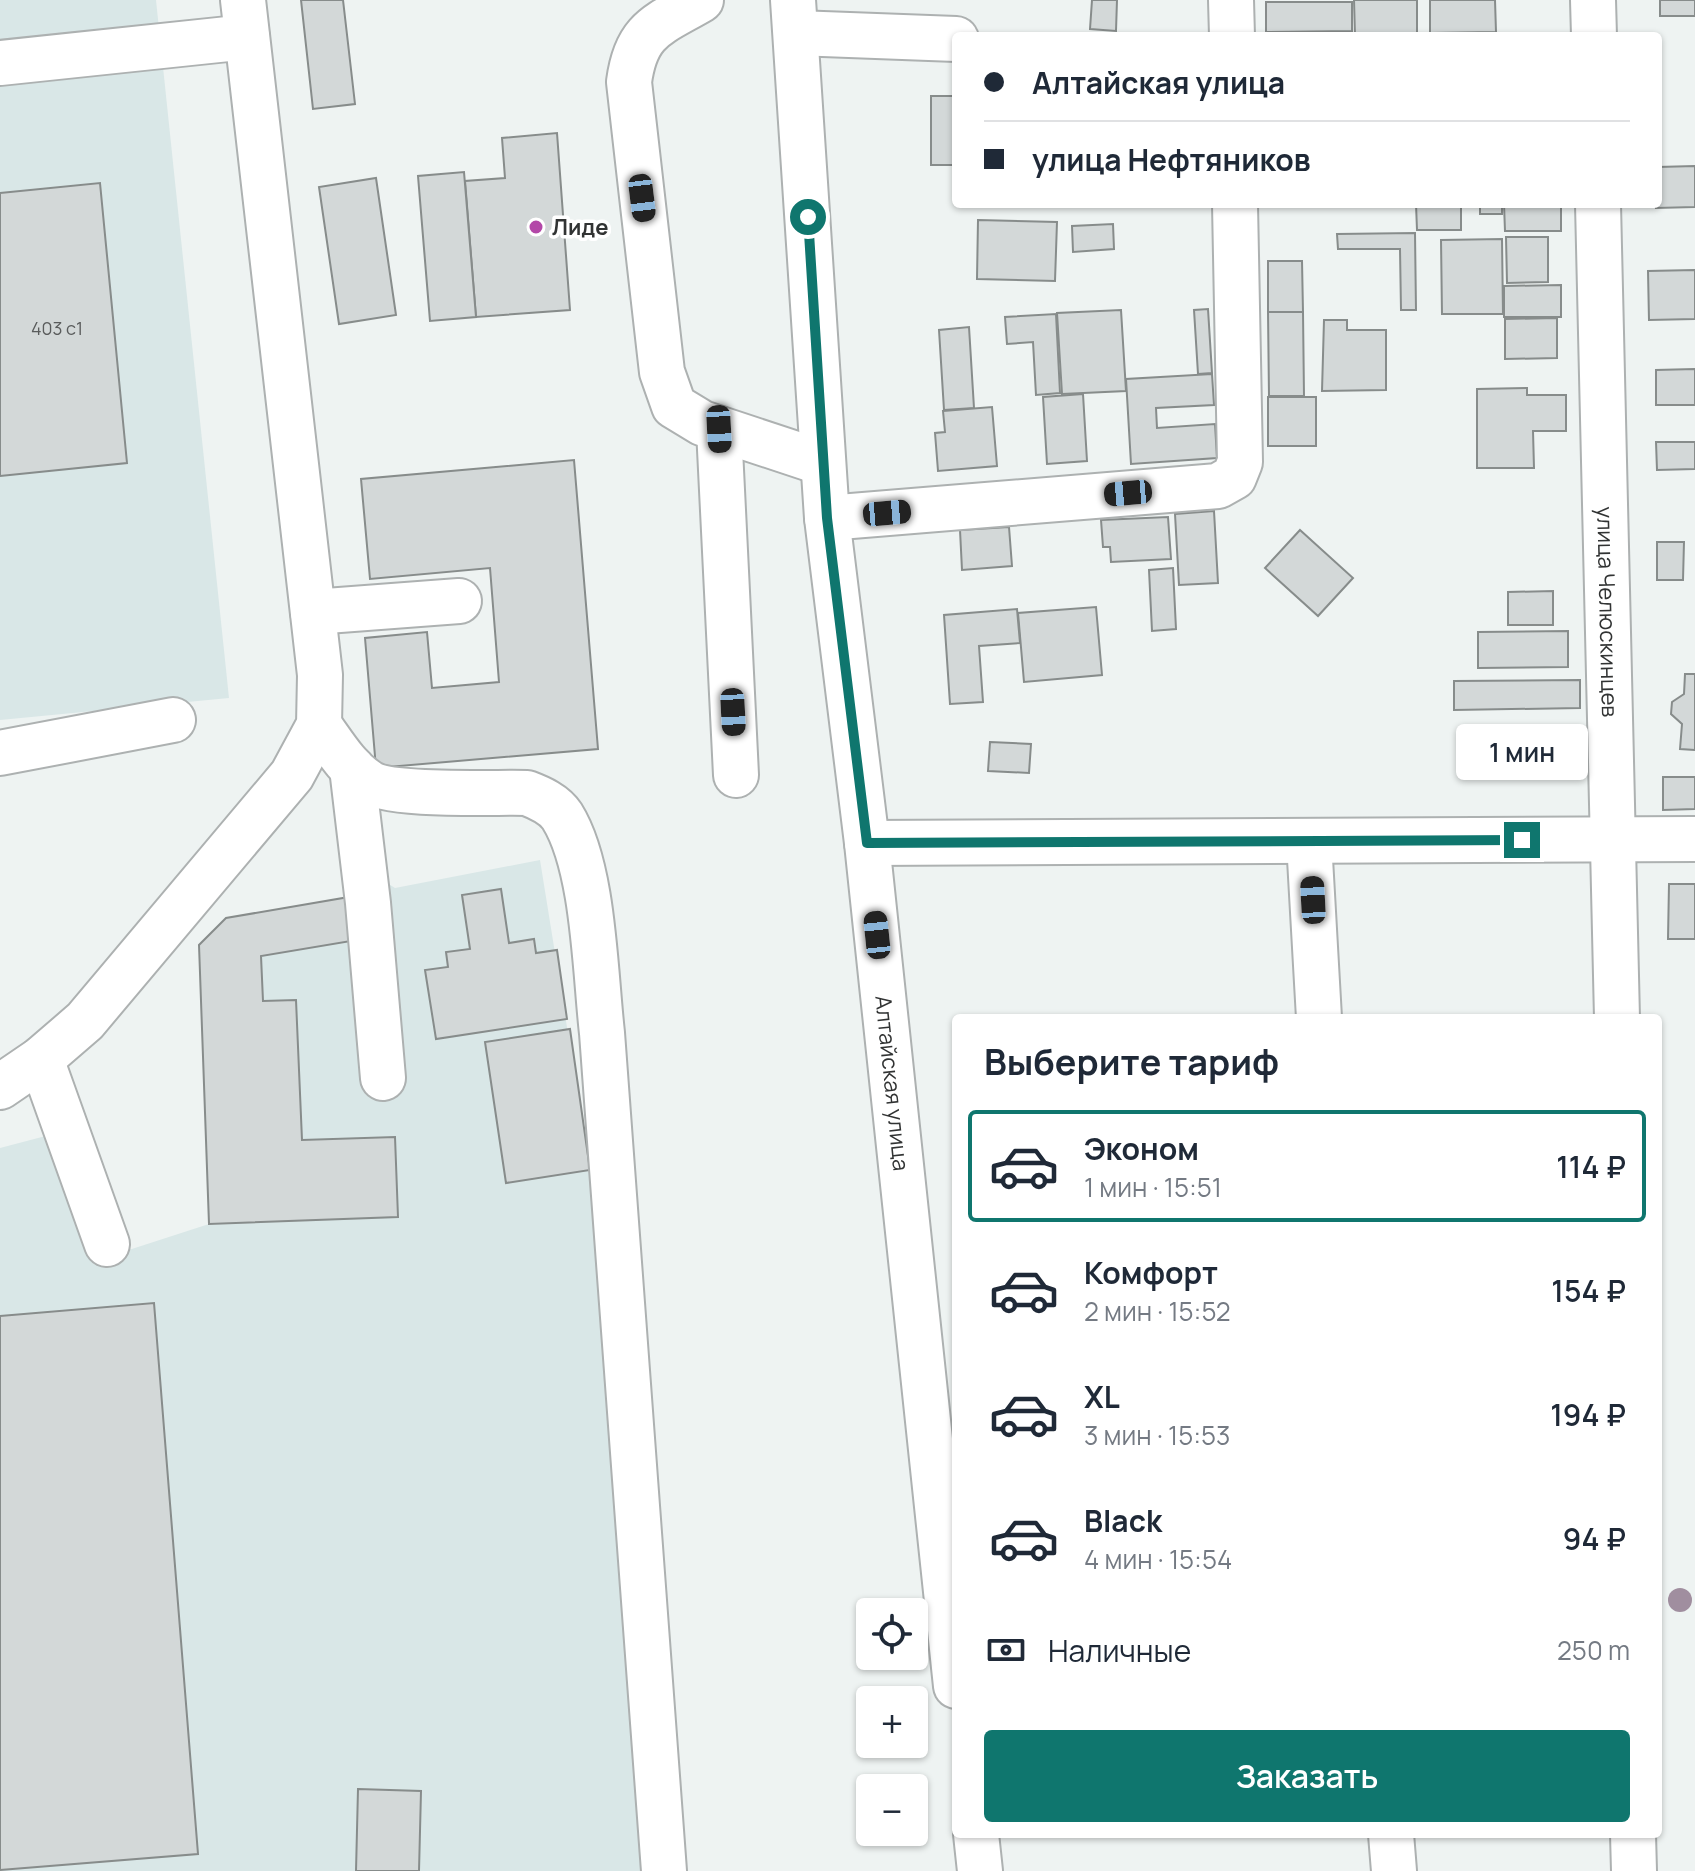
<!DOCTYPE html>
<html lang="ru">
<meta charset="utf-8">
<style>
:root{--surface:#fff;--page:#f6f6f7;--text:#1f2937;--muted:#747a83;--line:#e0e1e3;--accent:#0f766e}
body{margin:0;font-family:Manrope,sans-serif;background:var(--page);color:var(--text);height:100vh;display:flex;flex-direction:column;font-size:30px;white-space:nowrap}
*{box-sizing:border-box;margin:0}
p{font-size:26px;color:var(--muted)}
.icon{flex:none;width:44px;height:44px;fill:none;stroke:currentColor;stroke-width:2;stroke-linecap:round;stroke-linejoin:round}
.map{position:relative;flex:1;overflow:hidden}
.side{position:absolute;left:952px;top:1014px;width:710px;height:824px;display:flex;flex-direction:column;background:var(--surface);border-radius:8px;box-shadow:0 2px 6px #0004}
.side>*{flex:none}
.hud{position:absolute;left:952px;top:32px;width:710px;height:176px;border-radius:8px;box-shadow:0 2px 6px #0004;display:grid;align-content:center;height:176px;padding:0 32px;background:var(--surface)}
.controls{position:absolute;left:856px;top:1598px;display:grid;gap:16px}
.controls a{display:grid;place-items:center;width:72px;height:72px;border-radius:8px;background:var(--surface);box-shadow:0 2px 6px #0004;font-size:40px}
.end{position:absolute;width:36px;height:36px;margin:-18px;border:10px solid #0f766e;background:#fff;box-shadow:0 0 0 4px #fff}
.from{border-radius:50%}
.bubble{position:absolute;height:56px;border-radius:8px;background:var(--surface);box-shadow:0 2px 6px #0004;font-size:26px;font-weight:600;line-height:56px;text-align:center}
.car{position:absolute;width:24px;height:48px;margin:-24px -12px;border-radius:10px;box-shadow:0 0 6px 2px #0007;background:linear-gradient(#222 24%,#8ab4d8 0 40%,#222 0 76%,#8ab4d8 0 86%,#222 0)}
.hud b{display:flex;align-items:center;gap:28px;height:76px;font-size:30px}
.hud b+b{border-top:2px solid var(--line)}
.hud i{width:20px;height:20px;background:var(--text)}
ul{padding:0;list-style:none}
li{display:flex;align-items:center;gap:24px;height:112px;margin:0 16px 12px;padding:0 16px;border:4px solid transparent;border-radius:8px}
li div{flex:1}
li b{display:block;font-size:30px}
li em{font-style:normal;font-weight:600}
li.selected{border-color:var(--accent)}
li>.icon{width:72px;height:72px;stroke-width:1.5}
h2{padding:0 32px;font-size:36px;line-height:96px}
.pay{display:flex;align-items:center;gap:20px;height:88px;padding:0 32px;font-size:30px}
.pay p{margin-inline-start:auto}
.cta{display:flex;gap:16px;margin-top:auto;padding:16px 32px}
.cta a{flex:1;height:92px;border-radius:8px;background:var(--accent);color:#fff;font-size:32px;font-weight:600;line-height:92px;text-align:center}
.map>svg:first-child{display:block}
</style>
<div class="map">
<svg width="1695" height="1871" viewBox="0 0 1695 1871">
<rect width="100%" height="100%" fill="#eef3f2"/>
<g fill="#d9e7e7">
<path d="M0,0H156L229,698L0,720Z"/>
<path d="M540,860L590,1170L645,1871H0V1148L57,1133L104,1258L209,1224L199,945L226,918L349,897L382,880L395,888Z"/>
</g>
<g fill="#d3d8d8" stroke="#878c8b" stroke-width="2">
<path d="M301,0H343L355,104L313,109Z"/>
<path d="M1092,0H1117L1116,31L1090,29Z"/>
<path d="M1354,0H1417V36H1355Z"/>
<path d="M1430,0H1495L1496,32L1430,33Z"/>
<rect x="1660" y="0" width="35" height="16"/>
<path d="M1266,2H1352V31L1266,32Z"/>
<rect x="931" y="96" width="25" height="69"/>
<path d="M557,133L570,310L476,317L465,181L505,178L502,138Z"/>
<path d="M1695,166V207L1656,208L1658,167Z"/>
<path d="M464,172L476,317L430,321L418,176Z"/>
<path d="M376,178L396,315L339,324L319,187Z"/>
<path d="M100,183L127,463L0,476V193Z"/>
<path d="M1416,204H1461V230H1417Z"/>
<rect x="1480" y="204" width="22" height="10"/>
<path d="M1504,204H1561V231H1505Z"/>
<path d="M978,220L1057,222L1055,281L977,279Z"/>
<path d="M1113,224L1114,249L1073,252L1072,226Z"/>
<path d="M1415,233L1416,310H1401L1400,249H1338L1337,234Z"/>
<path d="M1506,237H1548V282L1507,283Z"/>
<path d="M1502,239L1503,314H1442L1441,240Z"/>
<path d="M1268,261H1302L1303,312H1268Z"/>
<path d="M1695,270V319L1649,320L1648,271Z"/>
<path d="M1561,285V317H1504V286Z"/>
<path d="M1208,309L1212,373L1198,374L1194,310Z"/>
<path d="M1121,310L1126,391L1062,394L1057,313Z"/>
<path d="M1268,312H1303L1304,396H1269Z"/>
<path d="M1056,314L1060,393L1036,395L1033,342L1007,344L1005,317Z"/>
<path d="M1557,318V358L1505,359V319Z"/>
<path d="M1324,320H1347V330H1386V390L1322,391Z"/>
<path d="M969,327L974,408L944,410L939,330Z"/>
<path d="M1695,369V405H1656V370Z"/>
<path d="M1212,374L1214,405L1156,408L1157,428L1215,424L1217,458L1131,464L1126,379Z"/>
<path d="M1527,388V395H1566V431H1533L1534,468H1477V389Z"/>
<path d="M1083,394L1087,461L1047,464L1043,397Z"/>
<rect x="1268" y="397" width="48" height="49"/>
<path d="M992,407L997,466L938,471L935,433L945,432L943,411Z"/>
<path d="M1656,442H1695V469L1657,470Z"/>
<path d="M574,460L598,749L376,768L365,638L427,632L432,688L499,682L490,568L370,579L361,479Z"/>
<path d="M1214,511L1218,583L1179,585L1175,514Z"/>
<path d="M1168,517L1171,559L1111,562L1110,547H1103L1101,520Z"/>
<path d="M1009,527L1012,566L962,570L960,530Z"/>
<path d="M1300,530L1353,578L1318,616L1265,568Z"/>
<path d="M1657,542H1684L1683,580H1657Z"/>
<path d="M1173,568L1176,629L1152,631L1149,570Z"/>
<path d="M1553,591V625H1508V592Z"/>
<path d="M1096,607L1102,675L1024,682L1018,613Z"/>
<path d="M1017,609L1020,643L979,646L983,702L950,704L944,615Z"/>
<path d="M1568,631V667L1478,668V632Z"/>
<path d="M1685,674H1695V750L1680,749L1682,724L1671,714L1672,702L1684,694Z"/>
<path d="M1580,680V708L1454,710V681Z"/>
<path d="M990,742L1031,744L1029,773L988,771Z"/>
<path d="M1663,777H1695V809L1663,810Z"/>
<path d="M1669,884H1695V939H1668Z"/>
<path d="M501,889L509,943L534,939L536,953L557,950L567,1019L436,1039L425,970L448,967L446,952L470,949L462,895Z"/>
<path d="M349,897L357,940L261,956L263,1001L296,1000L302,1140L395,1137L398,1217L209,1224L199,945L226,918Z"/>
<path d="M570,1029L590,1170L506,1183L485,1042Z"/>
<path d="M154,1303L198,1854L0,1870V1316Z"/>
<path d="M358,1789L421,1791L419,1871H356Z"/>
</g>
<g fill="none" stroke-linecap="round" stroke-linejoin="round">
<defs>
<g id="minor">
<path d="M701,0C658,25 636,29 629,82L662,372L674,406L702,423L823,463"/>
<path d="M1231,0L1232,36"/>
<path d="M1593,0L1594,36"/>
<path d="M796,33L956,39"/>
<path d="M0,63L247,37"/>
<path id="s1" d="M1598,204L1617,1018"/>
<path d="M719,429L736,775"/>
<path d="M827,518L1218,486L1234,477L1240,462L1235,204"/>
<path d="M313,612L459,601"/>
<path d="M319,725C333,744 347,768 367,781C388,797 495,792 527,793C540,798 554,804 562,816C594,867 595,972 602,1033L664,1871"/>
<path d="M0,753L173,720"/>
<path d="M352,768L368,903L383,1078"/>
<path d="M1309,841L1319,1018"/>
<path d="M867,843L1695,839"/>
<path d="M41,1059L107,1244"/>
<path d="M0,1087L41,1059L85,1021L292,775L319,725L320,675L243,0"/>
<path d="M1391,1834L1394,1871"/>
<path d="M1633,1834L1634,1871"/>
</g>
<g id="major">
<path id="s2" d="M793,0L827,518L867,843L956,1686"/>
<path d="M976,1834L980,1871"/>
</g>
</defs>
<use href="#minor" stroke="#adb1b1" stroke-width="48"/>
<use href="#major" stroke="#adb1b1" stroke-width="48"/>
<use href="#minor" stroke="#fff" stroke-width="44"/>
<use href="#major" stroke="#fff" stroke-width="44"/>
</g>
<circle fill="#a08e9f" cx="1680" cy="1600" r="12"/>
<g fill="none" stroke-linecap="round" stroke-linejoin="round">
<path stroke="#0f766e" stroke-width="10" d="M808,217L827,518L867,843L1522,840"/>
</g>
<circle fill="#b348a8" stroke="#fff" stroke-width="3" cx="536" cy="227" r="8"/>
<g text-anchor="middle" dominant-baseline="central" stroke-width="7" stroke-linejoin="round" paint-order="stroke">
<g font-size="18" fill="#5a5c5c">
<text x="57" y="328">403 с1</text>
</g>
<g font-size="22" font-weight="bold" fill="#313333" stroke="#fff" text-anchor="start">
<text x="552" y="227">Лиде</text>
</g>
<g font-size="22" fill="#313333" stroke="#fff">
<text stroke="none"><textPath href="#s1" startOffset="408">улица Челюскинцев</textPath></text>
<text stroke="none"><textPath href="#s2" startOffset="1088">Алтайская улица</textPath></text>
</g>
</g>
</svg>
<div class="controls">
<a><svg class="icon" aria-label="locate" viewBox="0 0 24 24"><circle cx="12" cy="12" r="6"/><path d="M12 2v4M12 18v4M2 12h4M18 12h4"/></svg></a>
<a>+</a>
<a>−</a>
</div>
<i class="end from" style="left:808px;top:217px"></i>
<i class="end" style="left:1522px;top:840px"></i>
<div class="bubble" style="left:1456px;top:724px;width:132px">1 мин</div>
<i class="car" style="left:642px;top:198px;rotate:173deg"></i>
<i class="car" style="left:719px;top:429px;rotate:177deg"></i>
<i class="car" style="left:1128px;top:493px;rotate:265deg"></i>
<i class="car" style="left:887px;top:513px;rotate:85deg"></i>
<i class="car" style="left:733px;top:712px;rotate:177deg"></i>
<i class="car" style="left:1313px;top:900px;rotate:357deg"></i>
<i class="car" style="left:877px;top:935px;rotate:354deg"></i>
<div class="hud">
<b><i class="from"></i>Алтайская улица</b>
<b><i></i>улица Нефтяников</b>
</div>
<section class="side">
<h2>Выберите тариф</h2>
<ul>
<li class="selected"><svg class="icon" aria-label="car" viewBox="0 0 24 24"><path d="M5 17H2v-5l4-1 3-4h7l3 4 3 1v5h-3M9 17h6M6 11h13"/><circle cx="7" cy="17" r="2"/><circle cx="17" cy="17" r="2"/></svg><div><b>Эконом</b><p>1 мин · 15:51</p></div><em>114 ₽</em></li>
<li><svg class="icon" aria-label="car" viewBox="0 0 24 24"><path d="M5 17H2v-5l4-1 3-4h7l3 4 3 1v5h-3M9 17h6M6 11h13"/><circle cx="7" cy="17" r="2"/><circle cx="17" cy="17" r="2"/></svg><div><b>Комфорт</b><p>2 мин · 15:52</p></div><em>154 ₽</em></li>
<li><svg class="icon" aria-label="car" viewBox="0 0 24 24"><path d="M5 17H2v-5l4-1 3-4h7l3 4 3 1v5h-3M9 17h6M6 11h13"/><circle cx="7" cy="17" r="2"/><circle cx="17" cy="17" r="2"/></svg><div><b>XL</b><p>3 мин · 15:53</p></div><em>194 ₽</em></li>
<li><svg class="icon" aria-label="car" viewBox="0 0 24 24"><path d="M5 17H2v-5l4-1 3-4h7l3 4 3 1v5h-3M9 17h6M6 11h13"/><circle cx="7" cy="17" r="2"/><circle cx="17" cy="17" r="2"/></svg><div><b>Black</b><p>4 мин · 15:54</p></div><em>94 ₽</em></li>
</ul>
<div class="pay"><svg class="icon" aria-label="cash" viewBox="0 0 24 24"><path d="M3 7h18v10H3z"/><circle cx="12" cy="12" r="2"/></svg>Наличные<p>250 m</p></div>
<div class="cta"><a>Заказать</a></div>
</section>
</div>
